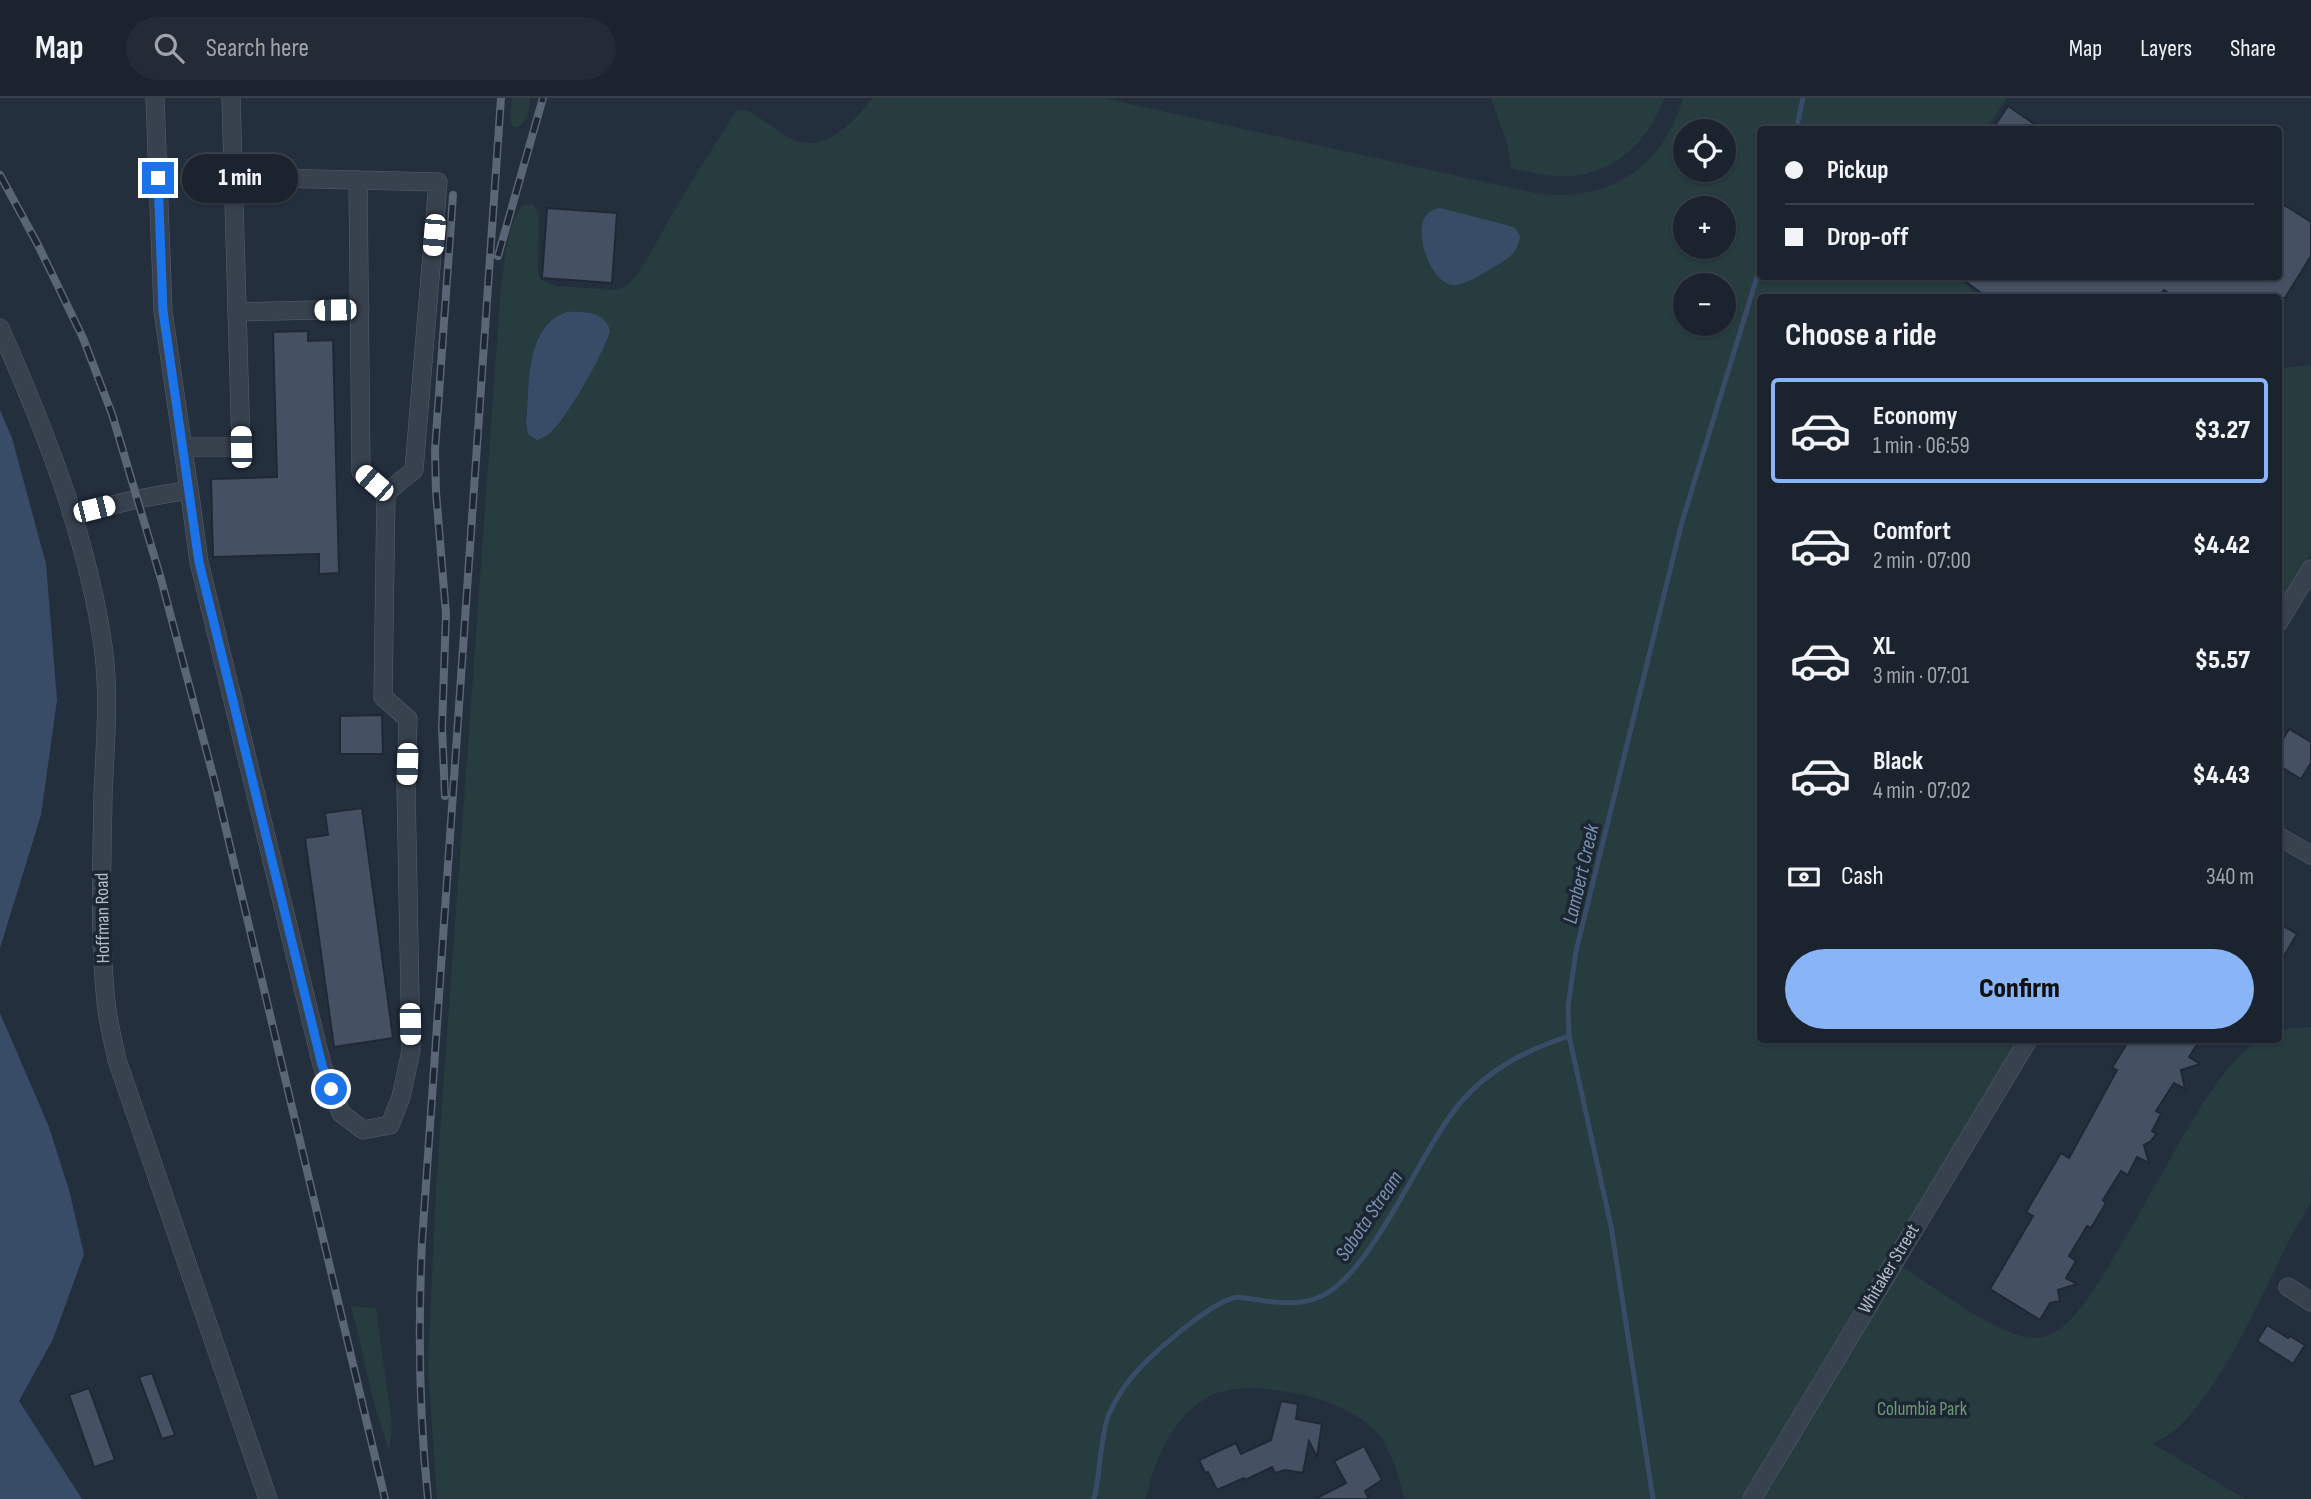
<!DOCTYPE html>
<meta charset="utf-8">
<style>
:root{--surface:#1b232e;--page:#242b36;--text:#f1f3f6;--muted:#a0a4aa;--line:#39404a;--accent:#8ab4f8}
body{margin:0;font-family:"Sofia Sans Condensed",sans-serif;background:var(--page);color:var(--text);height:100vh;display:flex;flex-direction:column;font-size:26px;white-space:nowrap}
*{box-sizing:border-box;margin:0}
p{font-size:23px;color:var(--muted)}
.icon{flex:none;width:38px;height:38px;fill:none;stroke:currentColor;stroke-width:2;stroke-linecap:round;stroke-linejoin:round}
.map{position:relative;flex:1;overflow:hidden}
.details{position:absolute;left:1757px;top:196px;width:525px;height:749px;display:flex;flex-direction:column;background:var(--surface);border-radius:7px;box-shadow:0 2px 5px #0004,0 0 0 2px var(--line)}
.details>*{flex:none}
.banner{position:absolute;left:1757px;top:28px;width:525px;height:154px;border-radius:7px;box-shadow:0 2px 5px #0004,0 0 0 2px var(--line);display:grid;align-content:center;height:154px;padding:0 28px;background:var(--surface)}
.buttons{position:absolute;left:1673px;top:21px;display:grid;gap:14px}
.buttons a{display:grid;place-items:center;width:63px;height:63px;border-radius:50%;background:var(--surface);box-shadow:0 2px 5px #0004,0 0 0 2px var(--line);font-size:35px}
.end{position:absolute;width:32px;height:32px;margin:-16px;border:9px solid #1a73e8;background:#fff;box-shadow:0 0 0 4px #fff}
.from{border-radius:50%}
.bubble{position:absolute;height:49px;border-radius:24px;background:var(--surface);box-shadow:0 2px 5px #0004,0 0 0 2px var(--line);font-size:23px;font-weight:800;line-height:49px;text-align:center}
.car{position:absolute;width:21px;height:42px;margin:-21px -10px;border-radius:9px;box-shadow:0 0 5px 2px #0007;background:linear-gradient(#fff 24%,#345 0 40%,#fff 0 76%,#345 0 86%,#fff 0)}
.banner b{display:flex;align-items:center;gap:24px;height:66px;font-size:26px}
.banner b+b{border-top:2px solid var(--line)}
.banner i{width:18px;height:18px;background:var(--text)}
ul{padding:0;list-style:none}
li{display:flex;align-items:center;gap:21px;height:105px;margin:0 14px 10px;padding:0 14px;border:4px solid transparent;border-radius:7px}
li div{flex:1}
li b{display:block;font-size:26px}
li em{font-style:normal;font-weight:800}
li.active{border-color:var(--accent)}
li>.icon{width:63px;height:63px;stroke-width:1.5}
h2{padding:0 28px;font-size:32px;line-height:84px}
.pay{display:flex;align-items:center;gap:18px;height:77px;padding:0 28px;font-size:26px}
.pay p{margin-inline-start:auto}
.cta{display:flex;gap:14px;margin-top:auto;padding:14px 28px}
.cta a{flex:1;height:80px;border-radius:42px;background:var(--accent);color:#111;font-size:28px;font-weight:800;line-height:80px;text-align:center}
header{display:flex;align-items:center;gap:42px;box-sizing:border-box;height:98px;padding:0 35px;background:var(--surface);border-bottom:2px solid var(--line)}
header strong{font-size:33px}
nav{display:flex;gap:38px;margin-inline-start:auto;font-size:24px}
.search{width:490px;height:63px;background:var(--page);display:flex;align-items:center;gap:18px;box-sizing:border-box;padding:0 24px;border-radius:38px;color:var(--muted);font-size:26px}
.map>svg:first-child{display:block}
</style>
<header>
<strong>Map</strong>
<div class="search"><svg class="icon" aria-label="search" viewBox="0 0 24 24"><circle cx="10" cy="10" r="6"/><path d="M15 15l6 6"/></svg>Search here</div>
<nav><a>Map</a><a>Layers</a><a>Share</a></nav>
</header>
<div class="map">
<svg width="2311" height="1401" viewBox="0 0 2311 1401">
<rect width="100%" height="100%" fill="#242f3e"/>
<g fill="#263c3f" fill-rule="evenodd">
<path d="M512,0H530C529,12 528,24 516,30L512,28L510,22Z"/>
<path d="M873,0H1103L1535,95C1606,106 1664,70 1683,0H2007L1986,31L1760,32V178L1960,179L1978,199L1760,200V942H2018L1742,1401H1405C1398,1380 1393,1354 1379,1337C1361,1316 1329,1303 1304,1297C1279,1292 1249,1287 1224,1293C1179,1304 1154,1360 1146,1401H437L428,1267L436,1091L501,188C505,161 507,130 522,107H533L539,115L538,175L541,182L556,188L614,192L627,188L641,171L690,86L736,13L746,12C762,20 776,33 792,41C825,57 854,23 873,0ZM1685,33H1724V72H1685ZM1685,110H1724V149H1685ZM1685,187H1724V226H1685ZM567,214L610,233L606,245L562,319L526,331C526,307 530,248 544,229C550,221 558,217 567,214Z"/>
<path d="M1491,0H1664C1650,41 1615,76 1570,78C1550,80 1530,74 1511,70L1507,45Z"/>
<path d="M2311,267V456L2279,510V270Z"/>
<path d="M2311,929C2311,973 2311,1018 2311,1062C2311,1074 2311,1093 2310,1105C2306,1117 2295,1129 2289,1142C2266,1189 2204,1333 2152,1345L2245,1401H1762L1901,1168C1933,1188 1999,1240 2036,1240C2048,1240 2060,1232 2068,1224C2089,1204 2102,1178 2117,1154C2146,1106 2172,1055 2202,1007C2214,989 2241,947 2263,942C2267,940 2274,942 2278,942L2279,934L2290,930Z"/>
<path d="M351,1208L376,1210L392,1327L389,1353L376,1312Z"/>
</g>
<g fill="#394c67">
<path d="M1440,110L1510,128L1515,130L1520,138C1518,155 1508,161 1494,169C1483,175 1468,186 1455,187C1429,189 1403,114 1440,110Z"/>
<path d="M567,214C584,213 606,214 610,233C604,255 568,318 551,334C547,338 542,340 537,342L528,336L526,326C530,290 524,227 567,214Z"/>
<path d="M0,312L12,340L46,466L57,602L41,717L0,850Z"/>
<path d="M0,915L49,1029L69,1092L84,1156L53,1241L19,1303L82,1401H0Z"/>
</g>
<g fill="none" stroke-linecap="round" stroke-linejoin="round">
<g stroke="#394c67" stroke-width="5">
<path d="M1796,32L1803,0"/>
<path d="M1094,1401C1101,1374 1099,1343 1109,1316C1114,1305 1120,1294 1128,1284C1145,1261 1211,1203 1237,1199C1263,1202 1291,1210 1317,1200C1371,1181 1420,1051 1461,1004C1490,970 1527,952 1569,938"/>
<path d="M1653,1401L1611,1128L1569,938L1568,909L1576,853L1682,424L1760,169"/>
</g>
</g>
<g fill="#455162" stroke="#1f2835" stroke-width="2">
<path d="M2008,8L2043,32H1992Z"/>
<path d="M2278,103L2311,124V158L2285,200H2175L2164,192L2158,200H1988L1958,178H2278Z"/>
<path d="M547,110L617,115L612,185L542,180Z"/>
<path d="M308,233V243L333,242L339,475L319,476V456L213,459L211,381L277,379L273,234Z"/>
<path d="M382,617L383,656H340V618Z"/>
<path d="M2289,631L2311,644V665L2301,681L2278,667V649Z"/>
<path d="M362,710L393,940L334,949L305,740L328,737L325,715Z"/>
<path d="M2278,825L2297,836L2278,868Z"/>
<path d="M2129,942H2153L2161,946L2164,942H2200L2189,959L2200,966L2181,972L2185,991L2174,985L2156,1013L2161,1016L2152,1033L2156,1036L2151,1043L2144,1047L2149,1065L2137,1059L2128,1077L2121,1073L2103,1102L2106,1105L2091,1130L2087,1128L2069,1158L2076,1163L2066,1180L2077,1186L2058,1192L2060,1203L2050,1205L2040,1222L1990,1191L2033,1118L2026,1114L2061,1055L2069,1060L2117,972L2112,970Z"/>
<path d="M2267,1227L2288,1240L2290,1238L2305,1247L2293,1266L2257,1243Z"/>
<path d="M152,1275L175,1337L162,1341L139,1279Z"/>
<path d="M89,1290L115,1362L94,1369L69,1297Z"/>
<path d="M1281,1303L1298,1306L1296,1321L1322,1326L1317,1359L1309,1343L1303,1375L1285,1372L1275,1375L1272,1369L1245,1382L1244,1380L1217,1392L1208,1374L1205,1375L1199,1362L1236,1345L1241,1356L1271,1342Z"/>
<path d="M1364,1348L1382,1382L1365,1393L1369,1401H1315L1346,1385L1334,1363Z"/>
</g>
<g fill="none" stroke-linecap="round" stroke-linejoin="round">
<defs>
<g id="minor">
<path d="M358,82L361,374L386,395"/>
<path d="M237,214L360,211"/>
<path d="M0,230C45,332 87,438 103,548C110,597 105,648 103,697C102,766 99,836 106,904C108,924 113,943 117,962L268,1401"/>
<path d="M183,349H241L231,0"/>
<path d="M189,390L199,464L322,967L341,1015L363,1032L390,1027L401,999L411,953L406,688L408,621L383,599L386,395L414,372L438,84L233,79"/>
<path d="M72,417L137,401L189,392L163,213L155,0"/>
<path d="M2278,525L2311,471"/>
<path d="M2278,738L2311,757"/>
<path d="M2288,1189L2311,1204"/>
<path d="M1752,1401L2028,942"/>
</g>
</defs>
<use href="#minor" stroke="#565f6c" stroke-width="19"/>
<use href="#minor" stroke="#38414e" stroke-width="18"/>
<defs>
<g id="rail">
<path d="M0,77L38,147L83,240L112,316L161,481L215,685L385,1401"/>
<path d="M498,158L543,0"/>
<path d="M445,698L442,630L446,516L436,394L435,352L453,97"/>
<path d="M428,1401C419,1315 418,1230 422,1144L501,0"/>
</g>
</defs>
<use href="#rail" stroke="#5a6575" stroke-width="8"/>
<use href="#rail" stroke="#1d2633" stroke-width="5" stroke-dasharray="16" stroke-linecap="butt"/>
</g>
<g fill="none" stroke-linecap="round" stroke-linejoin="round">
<path stroke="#1a73e8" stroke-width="9" d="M158,80L163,213L199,464L322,967L331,991"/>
</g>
<g text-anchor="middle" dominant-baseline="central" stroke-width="7" stroke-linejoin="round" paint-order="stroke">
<g font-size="19" fill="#b4bcc9" stroke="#1d2633">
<text transform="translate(103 820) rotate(-91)">Hoffman Road</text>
<text transform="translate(1889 1171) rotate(-59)">Whitaker Street</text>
</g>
<g font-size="19" fill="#6b9a76" stroke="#1d2633">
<text x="1922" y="1311">Columbia Park</text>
</g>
<g font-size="21" font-style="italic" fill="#7c92b1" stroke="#1d2633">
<text transform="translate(1581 776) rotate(-77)">Lambert Creek</text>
<text transform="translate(1369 1118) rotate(-56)">Sobota Stream</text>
</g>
</g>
</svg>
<div class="buttons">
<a><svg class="icon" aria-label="locate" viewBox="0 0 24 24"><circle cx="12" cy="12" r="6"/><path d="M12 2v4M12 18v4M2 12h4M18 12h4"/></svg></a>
<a>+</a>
<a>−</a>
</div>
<i class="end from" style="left:331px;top:991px"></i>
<i class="end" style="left:158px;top:80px"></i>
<div class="bubble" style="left:182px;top:56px;width:116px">1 min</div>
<i class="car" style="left:434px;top:137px;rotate:185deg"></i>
<i class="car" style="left:335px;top:212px;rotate:269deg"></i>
<i class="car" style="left:241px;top:349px;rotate:359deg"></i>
<i class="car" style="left:374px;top:385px;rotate:311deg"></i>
<i class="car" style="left:94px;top:411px;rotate:76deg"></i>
<i class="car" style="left:407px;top:666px;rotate:182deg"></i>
<i class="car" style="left:410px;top:926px;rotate:179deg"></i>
<div class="banner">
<b><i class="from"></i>Pickup</b>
<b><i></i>Drop-off</b>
</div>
<section class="details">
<h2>Choose a ride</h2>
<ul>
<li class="active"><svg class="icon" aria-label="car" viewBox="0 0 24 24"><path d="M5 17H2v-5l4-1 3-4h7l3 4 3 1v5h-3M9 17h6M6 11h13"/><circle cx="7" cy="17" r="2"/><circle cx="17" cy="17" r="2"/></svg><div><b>Economy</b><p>1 min · 06:59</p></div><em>$3.27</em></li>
<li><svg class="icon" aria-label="car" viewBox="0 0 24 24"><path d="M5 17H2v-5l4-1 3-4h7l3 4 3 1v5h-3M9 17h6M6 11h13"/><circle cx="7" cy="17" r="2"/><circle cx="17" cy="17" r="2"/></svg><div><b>Comfort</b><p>2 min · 07:00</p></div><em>$4.42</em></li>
<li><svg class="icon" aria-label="car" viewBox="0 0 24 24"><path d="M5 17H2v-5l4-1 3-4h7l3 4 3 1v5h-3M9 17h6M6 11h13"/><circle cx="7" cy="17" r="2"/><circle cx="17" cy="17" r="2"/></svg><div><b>XL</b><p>3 min · 07:01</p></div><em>$5.57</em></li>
<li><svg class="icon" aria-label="car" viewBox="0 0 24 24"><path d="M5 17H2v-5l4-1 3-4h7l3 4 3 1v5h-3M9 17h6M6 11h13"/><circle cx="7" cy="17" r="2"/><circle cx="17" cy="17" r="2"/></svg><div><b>Black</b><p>4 min · 07:02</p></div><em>$4.43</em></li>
</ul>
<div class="pay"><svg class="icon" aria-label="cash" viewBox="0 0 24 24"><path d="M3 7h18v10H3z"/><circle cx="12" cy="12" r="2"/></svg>Cash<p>340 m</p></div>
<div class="cta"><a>Confirm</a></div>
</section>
</div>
